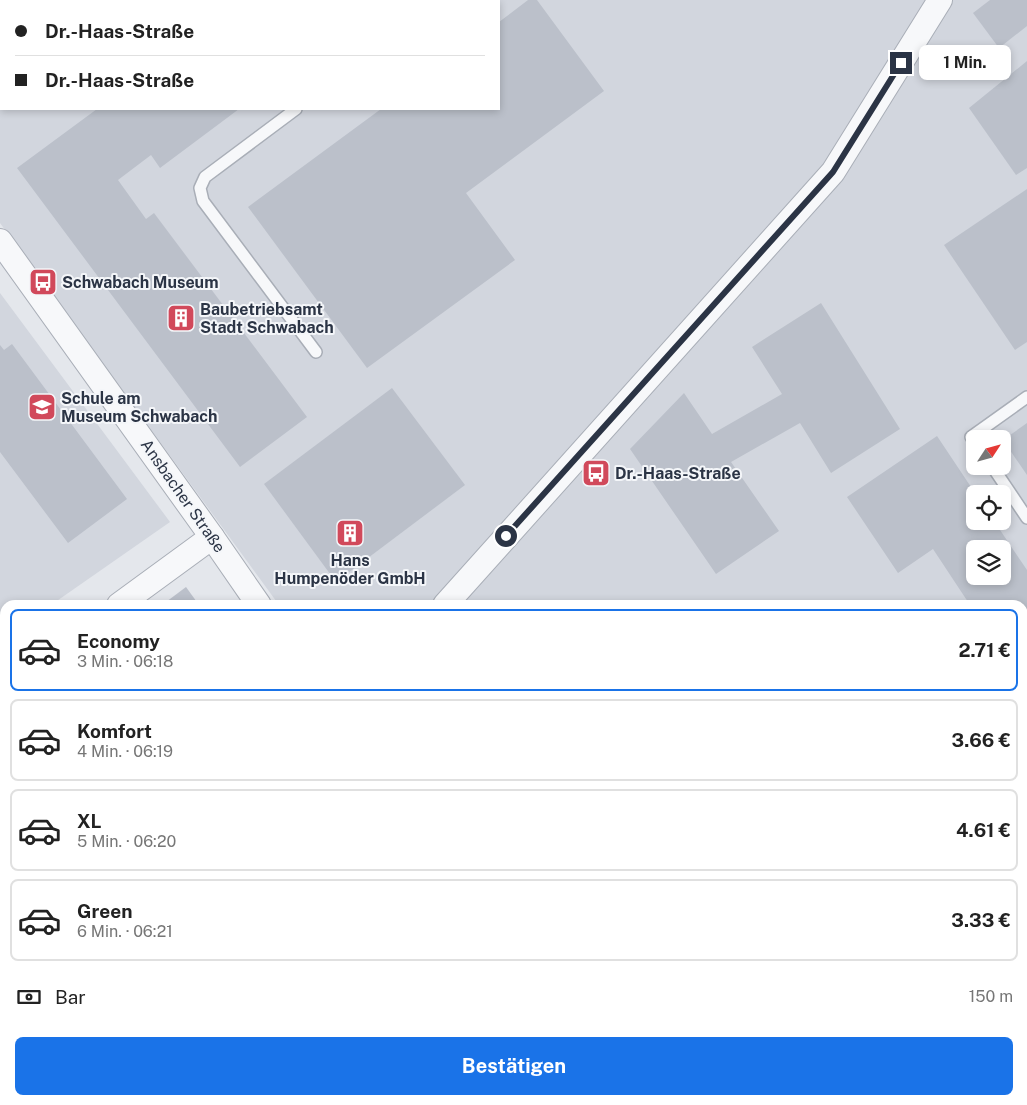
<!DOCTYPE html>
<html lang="de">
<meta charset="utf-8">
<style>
:root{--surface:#fff;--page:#f6f6f6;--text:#222;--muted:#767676;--line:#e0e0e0;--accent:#1a73e8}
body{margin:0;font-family:"Public Sans",sans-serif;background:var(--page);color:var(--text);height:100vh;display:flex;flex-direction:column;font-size:19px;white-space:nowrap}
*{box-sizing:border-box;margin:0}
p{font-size:16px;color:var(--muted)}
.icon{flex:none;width:28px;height:28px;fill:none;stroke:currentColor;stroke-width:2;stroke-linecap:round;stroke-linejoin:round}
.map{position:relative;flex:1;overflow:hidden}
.details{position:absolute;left:0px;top:600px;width:1028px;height:505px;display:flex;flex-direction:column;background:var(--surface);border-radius:15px 15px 0 0;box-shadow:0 2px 8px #0003}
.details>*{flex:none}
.hud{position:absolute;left:0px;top:0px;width:500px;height:110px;box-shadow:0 2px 8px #0003;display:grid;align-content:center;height:110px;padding:0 15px;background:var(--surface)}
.needle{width:32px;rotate:54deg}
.controls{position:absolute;left:966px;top:430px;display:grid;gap:10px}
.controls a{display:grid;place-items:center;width:45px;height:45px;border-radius:8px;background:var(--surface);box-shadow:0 2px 8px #0003;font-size:25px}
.end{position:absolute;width:22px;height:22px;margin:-11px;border:6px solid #2b3445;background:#fff;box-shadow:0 0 0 2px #fff}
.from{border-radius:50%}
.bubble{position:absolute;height:35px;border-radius:8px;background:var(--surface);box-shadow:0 2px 8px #0003;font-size:16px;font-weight:700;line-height:35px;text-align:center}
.hud b{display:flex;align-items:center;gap:18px;height:48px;font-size:19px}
.hud b+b{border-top:1px solid var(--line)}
.hud i{width:12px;height:12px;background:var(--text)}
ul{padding:9px 0 0;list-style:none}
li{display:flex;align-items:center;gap:15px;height:82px;margin:0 10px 8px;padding:0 5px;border:2px solid var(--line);border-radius:8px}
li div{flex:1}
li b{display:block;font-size:19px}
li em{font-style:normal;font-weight:700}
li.on{border-color:var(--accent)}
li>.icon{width:45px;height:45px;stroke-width:1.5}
.pay{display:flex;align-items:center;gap:12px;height:55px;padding:0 15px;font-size:19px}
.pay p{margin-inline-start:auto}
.action{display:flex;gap:10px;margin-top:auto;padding:10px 15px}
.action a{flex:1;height:58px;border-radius:8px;background:var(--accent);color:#fff;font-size:20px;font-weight:700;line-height:58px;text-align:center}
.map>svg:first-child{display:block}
</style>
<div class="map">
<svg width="1027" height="1105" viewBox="0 0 1027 1105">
<rect width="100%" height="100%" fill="#e4e7ec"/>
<g fill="#d2d6de" fill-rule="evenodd">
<path d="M0,0H1027V1105H222L223,1100H1022V605H279L0,223ZM1,1H499V109H1ZM975,439H1002V466H975ZM975,494H1002V521H975ZM975,549H1002V576H975Z"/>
<path d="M0,293L170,522L51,605H5V637L0,641Z"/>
</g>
<g fill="#c9d6c5">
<path d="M0,749L5,756V817L0,821Z"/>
<path d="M0,878L5,885V1015L0,1009Z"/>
<path d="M100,1100H213L212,1103H104Z"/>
</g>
<g fill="#bbc0ca" fill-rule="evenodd">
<path d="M528,0H537L604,91L466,193L515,260L367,368L248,207L381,109H499V22Z"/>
<path d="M990,0H1027V26L999,48L973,13Z"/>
<path d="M1027,61V168L1016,175L969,108Z"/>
<path d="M97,109H239L160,168L151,155L118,180L146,219L154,213L307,417L240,467L17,168Z"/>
<path d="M1027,189V342L1015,350L944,245Z"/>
<path d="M821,303L900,429L831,473L800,423L731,462L779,531L716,574L630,449L684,393L712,434L782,394L752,347Z"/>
<path d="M12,344L127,499L68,543L0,452V345L4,350Z"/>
<path d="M392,388L465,485L336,582L264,484Z"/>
<path d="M1027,423V475L1003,440Z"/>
<path d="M937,436L975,493V521H994L1027,570V650L1022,653V605H970L933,549L898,573L847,497ZM975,549H1002V576H975Z"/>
<path d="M186,587L199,605H162Z"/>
<path d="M5,817V885L0,878V821Z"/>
<path d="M1022,821L1027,828V850L1022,853Z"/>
<path d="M0,1040L5,1047V1081L0,1085Z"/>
<path d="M45,1100H68L70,1101L69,1105H43Z"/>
<path d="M283,1100H326L324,1105H281Z"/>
<path d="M876,1100H949L952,1105H868Z"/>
</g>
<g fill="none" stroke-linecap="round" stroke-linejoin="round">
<defs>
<g id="service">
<path d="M439,1L441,0"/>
<path d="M296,109L205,177L200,188L203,201L316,352"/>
<path d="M975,442L971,437L1027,397"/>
<path d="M992,466L1027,518"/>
</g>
<g id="minor">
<path d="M0,241L212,537L259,605"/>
<path d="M119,605L212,537"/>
<path d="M445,605L833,172L940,0"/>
<path d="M0,692L5,689"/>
<path d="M1022,696L1027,693"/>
<path d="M568,1100L571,1105"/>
<path d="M212,1105L213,1100"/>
</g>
</defs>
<use href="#service" stroke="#a9aeb7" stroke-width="14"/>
<use href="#minor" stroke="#a9aeb7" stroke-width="26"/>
<path stroke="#c2c5cb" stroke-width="3" stroke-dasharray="4 4" stroke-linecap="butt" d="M0,934L5,936"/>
<use href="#service" stroke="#f7f8fa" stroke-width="11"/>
<use href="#minor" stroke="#f7f8fa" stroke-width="24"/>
</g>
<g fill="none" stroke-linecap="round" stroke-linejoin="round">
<path stroke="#2b3445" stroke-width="6" d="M506,536L833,172L901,63"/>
</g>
<defs>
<symbol id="bus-square" viewBox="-11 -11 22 22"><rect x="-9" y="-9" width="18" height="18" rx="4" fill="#d1495b" stroke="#f4f6f9"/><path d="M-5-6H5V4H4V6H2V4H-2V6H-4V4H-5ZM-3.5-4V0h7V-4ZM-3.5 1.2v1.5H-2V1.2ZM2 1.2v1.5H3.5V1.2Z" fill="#fff"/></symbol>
<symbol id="building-square" viewBox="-11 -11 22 22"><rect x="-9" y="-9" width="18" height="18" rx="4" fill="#d1495b" stroke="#f4f6f9"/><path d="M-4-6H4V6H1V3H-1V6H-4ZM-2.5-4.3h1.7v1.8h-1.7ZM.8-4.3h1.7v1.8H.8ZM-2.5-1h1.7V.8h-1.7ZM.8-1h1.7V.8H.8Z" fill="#fff"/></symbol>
<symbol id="school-square" viewBox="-11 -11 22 22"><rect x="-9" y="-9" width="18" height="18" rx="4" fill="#d1495b" stroke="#f4f6f9"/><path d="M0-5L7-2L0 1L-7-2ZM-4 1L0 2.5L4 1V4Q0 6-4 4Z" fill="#fff"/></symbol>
</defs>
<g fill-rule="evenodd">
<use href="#bus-square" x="27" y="266" width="32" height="32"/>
<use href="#building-square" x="165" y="302" width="32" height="32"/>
<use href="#school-square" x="26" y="391" width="32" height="32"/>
<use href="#bus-square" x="580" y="457" width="32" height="32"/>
<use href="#building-square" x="334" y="517" width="32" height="32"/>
</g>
<g text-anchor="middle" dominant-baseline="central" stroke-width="4" stroke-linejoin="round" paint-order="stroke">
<g font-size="16" font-weight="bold" fill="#2b3445" stroke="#f4f6f9" text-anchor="start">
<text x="62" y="282">Schwabach Museum</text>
<text x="200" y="309">Baubetriebsamt<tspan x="200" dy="18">Stadt Schwabach</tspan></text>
<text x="61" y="398">Schule am<tspan x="61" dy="18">Museum Schwabach</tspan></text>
<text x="615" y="473">Dr.-Haas-Straße</text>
<text x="350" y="560" text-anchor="middle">Hans<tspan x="350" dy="18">Humpenöder GmbH</tspan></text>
</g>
<g font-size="16" fill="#2b3445" stroke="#f4f6f9">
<text transform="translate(183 496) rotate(55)">Ansbacher Straße</text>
</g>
</g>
</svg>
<div class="controls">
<a><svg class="needle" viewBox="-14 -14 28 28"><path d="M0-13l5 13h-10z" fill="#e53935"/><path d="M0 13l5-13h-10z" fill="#767676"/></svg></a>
<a><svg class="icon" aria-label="locate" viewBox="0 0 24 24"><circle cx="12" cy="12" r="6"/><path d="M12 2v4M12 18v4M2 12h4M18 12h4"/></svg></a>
<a><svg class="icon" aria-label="layers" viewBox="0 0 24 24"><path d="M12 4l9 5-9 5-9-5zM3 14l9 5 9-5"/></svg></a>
</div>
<i class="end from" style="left:506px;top:536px"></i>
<i class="end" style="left:901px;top:63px"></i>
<div class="bubble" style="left:919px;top:45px;width:92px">1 Min.</div>
<div class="hud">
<b><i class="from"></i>Dr.-Haas-Straße</b>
<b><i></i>Dr.-Haas-Straße</b>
</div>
<section class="details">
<ul>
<li class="on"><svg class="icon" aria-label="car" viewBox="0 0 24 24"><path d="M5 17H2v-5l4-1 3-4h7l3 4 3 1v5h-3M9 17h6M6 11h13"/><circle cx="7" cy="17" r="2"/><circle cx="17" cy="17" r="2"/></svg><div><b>Economy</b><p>3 Min. · 06:18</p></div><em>2.71 €</em></li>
<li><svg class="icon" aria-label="car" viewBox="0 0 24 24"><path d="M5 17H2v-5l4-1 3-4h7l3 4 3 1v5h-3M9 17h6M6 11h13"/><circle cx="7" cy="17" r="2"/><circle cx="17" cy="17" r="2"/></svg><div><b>Komfort</b><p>4 Min. · 06:19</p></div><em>3.66 €</em></li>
<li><svg class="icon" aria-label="car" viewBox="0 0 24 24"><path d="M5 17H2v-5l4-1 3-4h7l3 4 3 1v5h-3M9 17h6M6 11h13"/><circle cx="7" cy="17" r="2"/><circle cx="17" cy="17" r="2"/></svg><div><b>XL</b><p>5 Min. · 06:20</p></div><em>4.61 €</em></li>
<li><svg class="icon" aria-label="car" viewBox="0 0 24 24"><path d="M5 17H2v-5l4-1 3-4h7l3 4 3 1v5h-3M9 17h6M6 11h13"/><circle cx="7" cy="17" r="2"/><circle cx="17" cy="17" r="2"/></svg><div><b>Green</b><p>6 Min. · 06:21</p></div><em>3.33 €</em></li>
</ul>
<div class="pay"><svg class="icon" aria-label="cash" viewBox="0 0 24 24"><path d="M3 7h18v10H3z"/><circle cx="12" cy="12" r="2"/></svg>Bar<p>150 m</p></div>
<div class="action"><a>Bestätigen</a></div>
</section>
</div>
